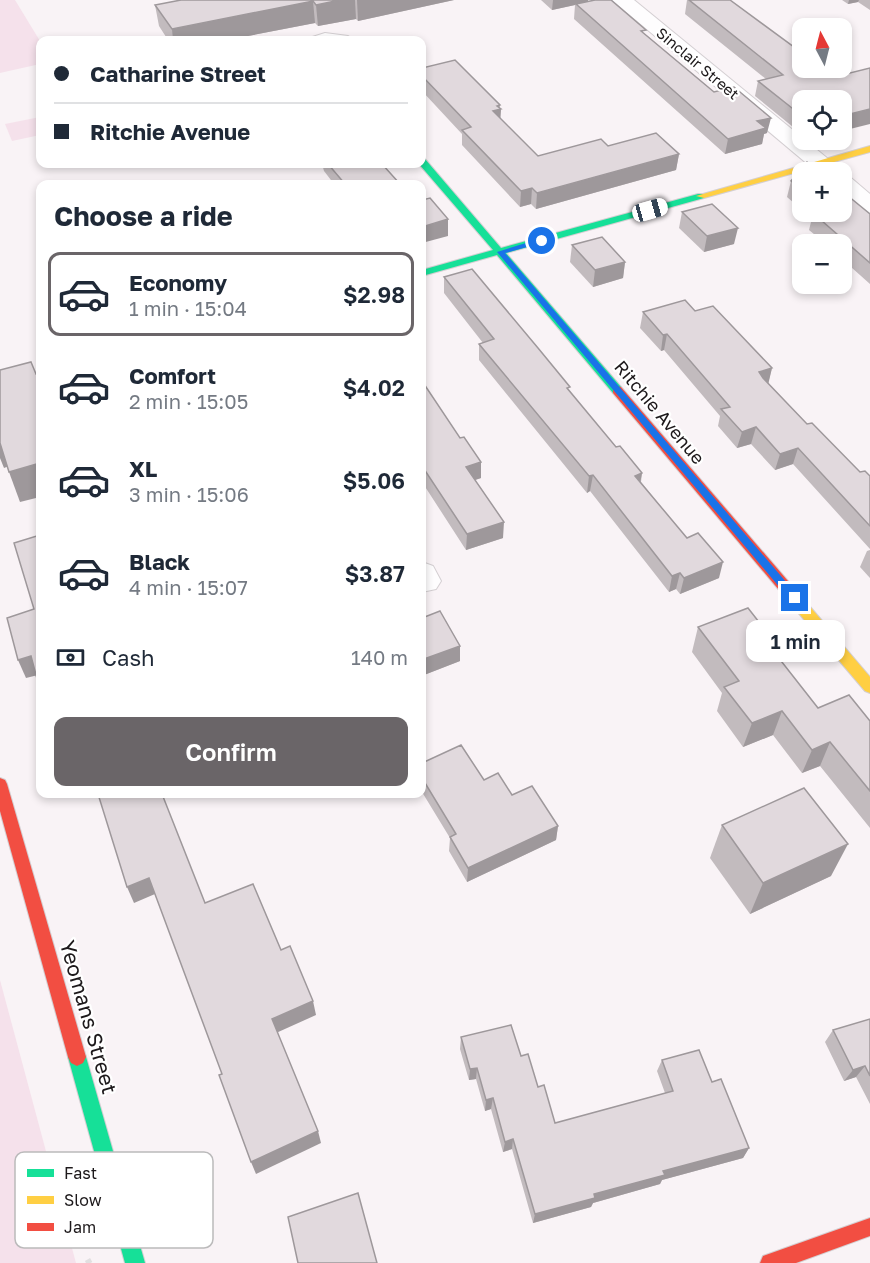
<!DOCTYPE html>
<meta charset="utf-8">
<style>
:root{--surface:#fff;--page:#f6f6f7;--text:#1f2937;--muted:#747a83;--line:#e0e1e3;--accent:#6a6568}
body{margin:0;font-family:"Golos Text",sans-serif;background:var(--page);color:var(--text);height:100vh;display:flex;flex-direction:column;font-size:22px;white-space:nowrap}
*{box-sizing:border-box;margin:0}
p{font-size:20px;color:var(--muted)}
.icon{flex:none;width:33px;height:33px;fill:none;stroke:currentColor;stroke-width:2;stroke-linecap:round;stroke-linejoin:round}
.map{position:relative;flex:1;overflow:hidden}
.drawer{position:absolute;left:36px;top:180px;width:390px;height:618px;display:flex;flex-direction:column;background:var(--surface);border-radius:12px;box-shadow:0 3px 9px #0003}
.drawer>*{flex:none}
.guide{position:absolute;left:36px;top:36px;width:390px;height:132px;border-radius:12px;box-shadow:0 3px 9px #0003;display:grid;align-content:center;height:132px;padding:0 18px;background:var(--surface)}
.needle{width:39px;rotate:353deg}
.tools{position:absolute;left:792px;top:18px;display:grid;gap:12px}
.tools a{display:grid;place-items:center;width:60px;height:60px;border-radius:12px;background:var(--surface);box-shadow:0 3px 9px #0003;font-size:30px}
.end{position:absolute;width:27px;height:27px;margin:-14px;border:8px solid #1a73e8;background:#fff;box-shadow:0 0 0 3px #fff}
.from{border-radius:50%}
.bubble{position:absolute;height:42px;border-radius:12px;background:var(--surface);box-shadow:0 3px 9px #0003;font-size:20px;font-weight:600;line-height:42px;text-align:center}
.car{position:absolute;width:18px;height:36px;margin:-18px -9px;border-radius:8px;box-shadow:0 0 4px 2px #0007;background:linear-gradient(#fff 24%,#345 0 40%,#fff 0 76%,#345 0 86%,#fff 0)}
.guide b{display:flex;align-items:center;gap:21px;height:57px;font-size:22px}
.guide b+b{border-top:2px solid var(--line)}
.guide i{width:15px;height:15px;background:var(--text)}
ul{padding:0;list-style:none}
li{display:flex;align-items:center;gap:18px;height:84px;margin:0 12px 9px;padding:0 6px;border:3px solid transparent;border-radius:12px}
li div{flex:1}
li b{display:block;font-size:22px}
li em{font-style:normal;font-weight:600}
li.active{border-color:var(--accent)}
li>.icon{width:54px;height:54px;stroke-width:1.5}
h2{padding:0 18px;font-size:27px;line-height:72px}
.pay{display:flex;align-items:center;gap:15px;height:66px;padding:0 18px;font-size:22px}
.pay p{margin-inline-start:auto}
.cta{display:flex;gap:12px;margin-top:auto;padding:12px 18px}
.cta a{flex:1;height:69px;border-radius:12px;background:var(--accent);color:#fff;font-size:24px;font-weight:600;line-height:69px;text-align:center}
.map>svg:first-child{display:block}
</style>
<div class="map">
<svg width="870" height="1263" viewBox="0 0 870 1263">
<rect width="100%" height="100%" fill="#f9f3f6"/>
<g fill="#f5e1eb">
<path d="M0,0H15L40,41V64L0,73Z"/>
<path d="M40,117V135L12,141L5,124Z"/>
<path d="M0,980L76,1263H0Z"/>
</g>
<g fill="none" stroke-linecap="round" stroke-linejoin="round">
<defs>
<path id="lane" d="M325,33L348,36L354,40H303Z"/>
<g id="street">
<path d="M612,0H634L838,167L841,172H817Z"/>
<path d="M842,175L850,177L870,194V213L862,211L842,194Z"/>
<path d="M422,562L433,566L441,581L436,589L422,592Z"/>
</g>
<g id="fast">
<path d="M422,158L425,159L501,248L698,194H704V198L506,253L621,387V393H613L497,255L422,276V270L493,250L419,164H422Z"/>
<path d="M77,1048L83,1051L86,1057L145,1263H125L68,1057L71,1051Z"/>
</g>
<g id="slow">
<path d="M870,146V152L704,198L696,196Z"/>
<path d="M795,594L800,595L870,677V693L865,691L790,603L788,599Z"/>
</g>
<g id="jam">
<path d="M617,386L621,387L800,595L802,599L800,603H790L613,393V387Z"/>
<path d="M0,778L5,780L7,784L86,1057L83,1063L77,1066L71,1063L68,1057L0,811Z"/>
<path d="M870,1218V1236L796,1263H760L763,1256Z"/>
</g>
</defs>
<use href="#lane" stroke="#d4cfd2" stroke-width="2"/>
<use href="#street" stroke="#d4cfd2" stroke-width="2"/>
<use href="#fast" stroke="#d4cfd2" stroke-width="2"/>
<use href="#slow" stroke="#d4cfd2" stroke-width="2"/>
<use href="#jam" stroke="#d4cfd2" stroke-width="2"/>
<path stroke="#e1dfe0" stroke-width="4.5" stroke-dasharray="6 6" stroke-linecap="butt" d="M86,1263L93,1259"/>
<use href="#lane" fill="#fefdfe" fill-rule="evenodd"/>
<use href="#street" fill="#fefdfe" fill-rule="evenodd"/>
<use href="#fast" fill="#16e098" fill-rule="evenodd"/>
<use href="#slow" fill="#ffcf43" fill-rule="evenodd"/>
<use href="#jam" fill="#f24e42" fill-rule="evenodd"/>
</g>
<g fill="#c2bbbe">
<path d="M181,0H454L358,21L356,19L318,26L315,23L227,40H168L159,26L155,5Z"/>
<path d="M541,0H588V1L645,34L714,92L767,133L764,134L762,144L725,154L574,19L575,5L552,10Z"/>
<path d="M687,0H730L842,100H802L793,127L755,96L758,81L766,79L685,14Z"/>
<path d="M842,0H870V10L858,2L848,4Z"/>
<path d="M422,68L499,108L501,109L500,118L538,156L608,146L679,154L676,170L536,209L531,204L520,207L462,145V134L422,91Z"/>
<path d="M322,164H382L400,184H334L324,171Z"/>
<path d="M802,172V210L787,197L791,181Z"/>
<path d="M682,212L734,244L704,252L679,228Z"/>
<path d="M804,212H842L870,214V284L842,259V244H826L809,230L812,218Z"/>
<path d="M572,245L625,262L623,278L593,287L570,262Z"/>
<path d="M444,277L569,391L616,447L642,473L641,482L719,578L680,594L676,589L669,592L590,491L587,493L479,360V344L483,343L444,293Z"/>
<path d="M695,311L772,368L768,383L807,424L860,472L870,476V549L793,464L775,470L751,444L737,448L718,426L720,416L664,350L661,351L640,328L643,312Z"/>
<path d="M422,381L481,478L475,480L503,538L466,550L422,482Z"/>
<path d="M870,550V578L860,567L867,551Z"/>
<path d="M422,618L460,661L424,675L422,670Z"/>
<path d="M698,627L771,648L818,708L870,721V828L820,766L802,773L773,735L743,747L717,711L722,693L692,652Z"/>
<path d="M422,763L484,780L512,795L558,826L556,840L467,882L449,851L450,838L422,792Z"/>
<path d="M722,825L831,876L750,914L710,858Z"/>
<path d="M870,1019V1104L856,1077L844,1081L825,1042L833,1030Z"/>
<path d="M461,1037L521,1056L538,1087L555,1123L665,1093L657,1071L662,1060L712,1082L749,1148L743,1158L662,1180L660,1184L593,1203L591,1207L533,1223L512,1149L503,1152L491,1109L485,1111L476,1079L469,1080L460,1049Z"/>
</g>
<g fill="#9e989b">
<path d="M340,0H355L356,19L318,26L316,5Z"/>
<path d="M357,0H454L358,21Z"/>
<path d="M553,0H588V3L576,4L575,5L552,10Z"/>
<path d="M849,0H859L858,2L848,4Z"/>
<path d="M313,1L315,23L227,40H173L172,29Z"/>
<path d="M500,105L499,110L501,109L500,125L493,111L497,106Z"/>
<path d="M870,109V124L842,131V116Z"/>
<path d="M802,110V125L793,127L797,112Z"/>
<path d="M771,118L767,133L764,134L762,144L725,154L728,139L757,121Z"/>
<path d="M679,154L676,170L536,209L537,193Z"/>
<path d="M532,188L531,204L520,207L521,191Z"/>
<path d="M448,219V236L422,243V227Z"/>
<path d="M738,228L734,244L704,252L707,236Z"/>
<path d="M625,262L623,278L593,287L595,270Z"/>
<path d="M667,334L664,350L661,351L663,335Z"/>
<path d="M772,368L768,385L759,372Z"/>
<path d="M756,427L751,444L737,448L742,432Z"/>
<path d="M0,442L9,466L4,468L0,458Z"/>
<path d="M798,448L793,464L775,470L780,454Z"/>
<path d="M481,462V478L466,483V467Z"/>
<path d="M40,463V497L20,502L9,472Z"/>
<path d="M642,473L639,489L635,476Z"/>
<path d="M593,475L590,491L587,493L589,476Z"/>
<path d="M504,522L503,538L466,550L467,534Z"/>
<path d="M723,562L719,578L680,594L684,578Z"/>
<path d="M680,573L676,589L669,592L672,576Z"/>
<path d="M773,640L765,665L767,643Z"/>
<path d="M460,646V661L424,675V659Z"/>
<path d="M31,656L38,675L26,678L18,660Z"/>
<path d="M782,711L773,735L743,747L752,723Z"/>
<path d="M830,742L820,766L802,773L812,750Z"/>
<path d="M558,826L556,840L467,882L468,868Z"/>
<path d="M848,844L831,876L750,914L763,883Z"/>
<path d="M149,878L155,894L134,903L127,887Z"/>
<path d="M313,1001L316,1015L276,1033L272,1019Z"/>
<path d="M865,1066L856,1077L844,1081L853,1070Z"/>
<path d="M477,1068L476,1079L469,1080L470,1069Z"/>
<path d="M493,1098L491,1109L485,1111L486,1100Z"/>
<path d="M318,1131L321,1143L256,1174L251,1162Z"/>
<path d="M513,1139L512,1149L503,1152L505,1142Z"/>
<path d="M749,1148L743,1158L662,1180L660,1184L593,1203L591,1207L533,1223L535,1214L663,1171Z"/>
</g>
<g fill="#e1d9dd" stroke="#9e989b" stroke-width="1.5">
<path d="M181,0H340L316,5L313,1L172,29L155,5Z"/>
<path d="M595,0H611L646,30L641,31L714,92L734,87L771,118L757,121L766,128L728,139L576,4Z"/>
<path d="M689,0H730L802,53V68H832L842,75L870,68V109L842,116V100H802V110L797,112L758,81L783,75Z"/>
<path d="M455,60L500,105L497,106L501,109L493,111L538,156L601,139L608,146L656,133L679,154L537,193L532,188L521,191L462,130L471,127L422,76V68Z"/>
<path d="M807,162L820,172H802V190L791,181Z"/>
<path d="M328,164H382L400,184H345Z"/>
<path d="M842,191L870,214V263L813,213L820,212H842Z"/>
<path d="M430,198L448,219L422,227V200Z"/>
<path d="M712,204L738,228L707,236L682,212Z"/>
<path d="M602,237L625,262L595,270L572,245Z"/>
<path d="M472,269L538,348L570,387L567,388L616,447L620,446L642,473L635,476L687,538L698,533L723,562L684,578L680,573L672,576L593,475L589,476L479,344L494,339L444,277Z"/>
<path d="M685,300L695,311L713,306L772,368L759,372L763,378L807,424L812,423L860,472L865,471L870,476V526L798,448L780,454L756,427L742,432L721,409L730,407L667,334L663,335L643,312Z"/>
<path d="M31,362L36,374L40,372V463L9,472L0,443V370Z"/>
<path d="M422,381L460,438L464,437L481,462L466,467L504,522L467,534L422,466Z"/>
<path d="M40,535V690L31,656L18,660L7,618L34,609L14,543Z"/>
<path d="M748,608L773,640L767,643L818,708L849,695L870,721V791L830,742L812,750L782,711L752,723L724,687L739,681L698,627Z"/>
<path d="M440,611L460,646L424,659L422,655V618Z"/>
<path d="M461,745L484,780L498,773L512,795L532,786L558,826L468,868L450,837L456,834L422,778V763Z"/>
<path d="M804,788L848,844L763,883L722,825Z"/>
<path d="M98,794H162L205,903L253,884L281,950L290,946L313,1001L272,1019L318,1131L251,1162L219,1075L222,1074L149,878L127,887Z"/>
<path d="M870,1019V1076L865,1066L853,1070L833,1030Z"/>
<path d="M511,1025L521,1056L528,1054L538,1087L544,1085L555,1123L673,1091L662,1060L699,1050L712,1082L721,1079L749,1148L663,1171L665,1175L594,1194L595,1198L535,1214L513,1139L505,1142L493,1098L486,1100L477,1068L470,1069L461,1037Z"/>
<path d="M358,1193L377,1263H298L288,1217Z"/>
</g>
<path fill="#1a73e8" d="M542,238L545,242L505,253L798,596V601H791L497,252Z"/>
<g text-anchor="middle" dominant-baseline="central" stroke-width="4.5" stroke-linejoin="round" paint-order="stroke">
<g font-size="15" fill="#1d191b" stroke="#fff">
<text transform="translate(698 63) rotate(40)">Sinclair Street</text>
</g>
<g font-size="18" fill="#1d191b" stroke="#fff">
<text transform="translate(660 412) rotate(50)">Ritchie Avenue</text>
</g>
<g font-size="21" fill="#1d191b" stroke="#fff">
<text transform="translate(89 1017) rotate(74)">Yeomans Street</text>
</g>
</g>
<rect x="15" y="1152" width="198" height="96" rx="9" fill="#fff" stroke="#bbbabb" stroke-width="1.5"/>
<rect x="27" y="1169" width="27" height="8" fill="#16e098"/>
<rect x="27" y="1196" width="27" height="8" fill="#ffcf43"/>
<rect x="27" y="1223" width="27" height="8" fill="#f24e42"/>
<g font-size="16" fill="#1d191b">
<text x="64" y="1179">Fast</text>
<text x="64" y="1206">Slow</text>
<text x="64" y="1233">Jam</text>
</g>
</svg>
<div class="tools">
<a><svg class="needle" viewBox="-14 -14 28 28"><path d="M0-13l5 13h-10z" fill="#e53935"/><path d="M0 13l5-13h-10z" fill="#747a83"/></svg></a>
<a><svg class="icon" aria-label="locate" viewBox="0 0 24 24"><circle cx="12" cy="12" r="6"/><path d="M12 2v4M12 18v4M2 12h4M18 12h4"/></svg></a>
<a>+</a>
<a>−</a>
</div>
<i class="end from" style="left:542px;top:241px"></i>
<i class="end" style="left:795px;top:598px"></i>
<div class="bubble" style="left:746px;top:620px;width:99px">1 min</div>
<i class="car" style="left:650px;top:210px;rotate:74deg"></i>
<div class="guide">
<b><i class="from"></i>Catharine Street</b>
<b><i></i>Ritchie Avenue</b>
</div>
<section class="drawer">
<h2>Choose a ride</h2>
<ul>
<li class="active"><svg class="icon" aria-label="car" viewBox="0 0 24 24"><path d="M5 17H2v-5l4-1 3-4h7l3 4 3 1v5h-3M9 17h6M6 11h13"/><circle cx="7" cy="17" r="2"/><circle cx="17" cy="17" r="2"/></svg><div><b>Economy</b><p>1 min · 15:04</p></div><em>$2.98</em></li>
<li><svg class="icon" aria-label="car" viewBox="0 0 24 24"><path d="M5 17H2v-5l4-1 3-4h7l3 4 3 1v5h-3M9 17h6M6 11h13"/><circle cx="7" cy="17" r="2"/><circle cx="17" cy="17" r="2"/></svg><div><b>Comfort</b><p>2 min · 15:05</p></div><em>$4.02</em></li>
<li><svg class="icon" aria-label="car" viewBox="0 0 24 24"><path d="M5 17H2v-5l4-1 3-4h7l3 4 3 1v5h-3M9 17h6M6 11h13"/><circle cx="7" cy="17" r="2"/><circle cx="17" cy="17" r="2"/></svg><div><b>XL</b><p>3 min · 15:06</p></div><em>$5.06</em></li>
<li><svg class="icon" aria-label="car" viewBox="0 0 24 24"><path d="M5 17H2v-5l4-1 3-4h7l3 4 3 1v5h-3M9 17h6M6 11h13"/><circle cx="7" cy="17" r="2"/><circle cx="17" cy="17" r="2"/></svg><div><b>Black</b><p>4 min · 15:07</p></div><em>$3.87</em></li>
</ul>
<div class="pay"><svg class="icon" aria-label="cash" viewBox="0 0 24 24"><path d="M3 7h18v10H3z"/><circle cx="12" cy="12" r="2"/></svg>Cash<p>140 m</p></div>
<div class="cta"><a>Confirm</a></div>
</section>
</div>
